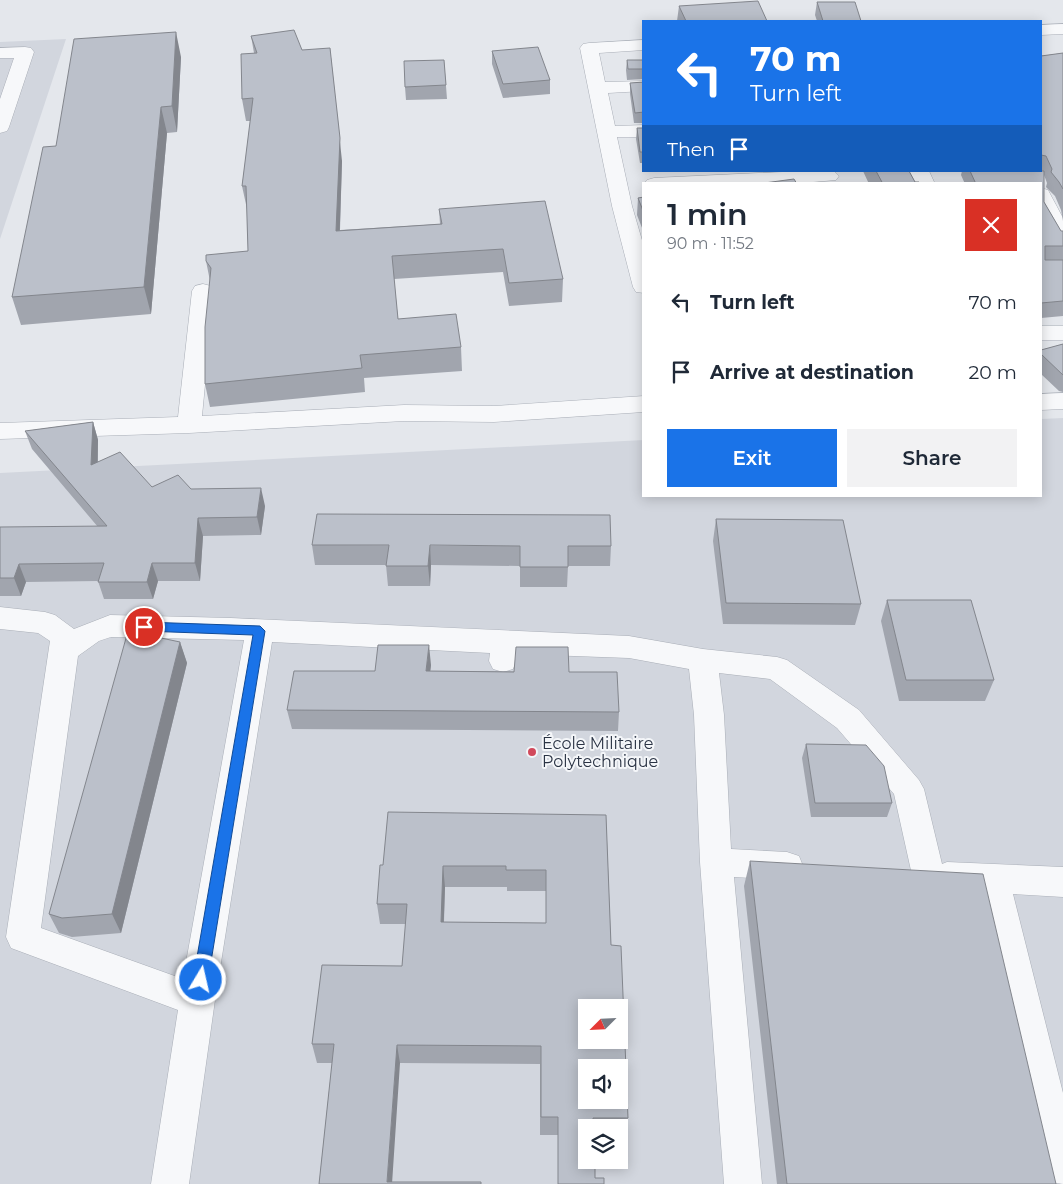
<!DOCTYPE html>
<html lang="en">
<head>
<meta charset="utf-8">
<style>
	:root { --surface:#fff; --page:#f2f2f3; --text:#1f2937; --muted:#747a83; --accent:#1a73e8 }
	body { margin:0; font-family:Montserrat,sans-serif; background:var(--page); color:var(--text); height:100vh; display:flex; flex-direction:column; font-size:19px; white-space:nowrap }
	* { box-sizing:border-box; margin:0 }
	p { font-size:16px; color:var(--muted) }
	.icon { flex:none; width:28px; height:28px; fill:none; stroke:currentColor; stroke-width:2; stroke-linecap:round; stroke-linejoin:round }
	.map { position:relative; flex:1; overflow:hidden }
	.panel { position:absolute; left:642px; top:182px; width:400px; height:315px; display:flex; flex-direction:column; background:var(--surface); border-radius:0px; box-shadow:0 2px 12px #0003 }
	.panel>* { flex:none }
	.top-card { position:absolute; left:642px; top:20px; width:400px; height:152px; border-radius:0px; box-shadow:0 2px 12px #0003; background:#1a73e8; color:#fff; overflow:hidden }
	.needle { width:32px; rotate:246deg }
	.fabs { position:absolute; left:578px; top:999px; display:grid; gap:10px }
	.fabs a { display:grid; place-items:center; width:50px; height:50px; border-radius:0px; background:var(--surface); box-shadow:0 2px 12px #0003; font-size:25px }
	.pin { position:absolute; display:grid; place-items:center; width:42px; height:42px; color:#fff; margin:-21px; border:2px solid #fff; border-radius:50%; box-shadow:0 1px 5px #0007 }
	.me { position:absolute; width:55px; margin:-28px; rotate:9deg; stroke-linejoin:round; filter:drop-shadow(0 0 4px #0008) }
	.turn { display:flex; align-items:center; gap:18px; height:105px; padding:0 25px; font-size:22px }
	.turn .icon { width:65px; height:65px; stroke-width:2.5 }
	.turn b { display:block; font-size:35px; line-height:42px }
	.then { display:flex; align-items:center; height:48px; padding:0 25px; background:#0003; gap:10px; font-size:19px }
	.round { display:grid; place-items:center; flex:none; width:52px; height:52px; border-radius:0px; background:var(--page) }
	.overview { display:flex; align-items:center; justify-content:space-between; height:85px; padding:0 25px }
	h1 { font-size:30px; font-weight:600; line-height:38px }
	.action { display:flex; gap:10px; margin-top:auto; padding:10px 25px }
	.action a { flex:1; height:58px; border-radius:0px; background:var(--accent); color:#fff; font-size:20px; font-weight:600; line-height:58px; text-align:center }
	.action a+a { background:var(--page); color:var(--text) }
	ul { padding:0; list-style:none }
	li { display:flex; align-items:center; gap:15px; height:70px; padding:0 25px }
	li div { flex:1 }
	li b { display:block; font-size:19px }
	li em { font-style:normal }
	.map>svg:first-child { display:block }
</style>
</head>
<body>
<div class="map">
<svg width="1063" height="1184" viewBox="0 0 1063 1184">
	<rect width="100%" height="100%" fill="#e4e7ec"/>
	<!-- built -->
	<path fill="#d2d6de" fill-rule="evenodd" d="M66 39 0 239V42Z
		M1063 418V1184H0V473L644 440V496H1041V419ZM586 1008H619V1040H586ZM586 1068H619V1100H586ZM586 1128H619V1160H586Z"/>
	<g fill="none" stroke-linecap="round" stroke-linejoin="round">
		<defs>
			<path id="minor" d="M1063 24V34L1041 35V25Z
				M644 40V50L599 53 605 82 644 81V91L608 93 615 126 644 125V137H617L632 206 644 247V293L636 292 633 287 612 206 580 48 583 44 589 43Z
				M25 47 31 48 34 52 9 127 7 131 0 133V99L14 58H0V48Z
				M803 171H834L839 176 836 180 790 184H644L647 180 654 178Z
				M909 171H929L935 184H915Z
				M1041 188 1048 190 1063 218V246L1056 244 1041 216Z
				M203 284 211 286 214 291 202 416 404 405 494 406 644 396V412L494 422 404 421 189 433 0 439V423L178 417 192 291 195 286Z
				M1041 326H1063V340H1041Z
				M1063 393V409L1041 410V394Z
				M0 607 45 612 55 615 74 629 110 615 231 618 629 636 703 649 777 657 787 660 859 710 919 780 924 789 942 864 947 862 1063 867V897L1013 894 1063 1093V1184L1050 1182 1044 1169 980 893 947 892 935 887 928 889 916 885 912 875 894 794 837 728 770 679 719 673 724 715 731 849 787 852 799 856 803 866 799 876 787 880 734 877 762 1184H724L700 862 694 715 689 669 629 658 519 654 513 669 503 672 493 669 489 661 490 653 272 642 215 1000 189 1184H151L178 1010 11 948 6 937 50 641 38 633 0 629ZM111 637 244 640 183 979 41 928 78 656 99 641Z"/>
		</defs>
		<!-- minor casing -->
		<use href="#minor" stroke="#a9aeb7" stroke-width="1"/>
		<!-- minor -->
		<use href="#minor" fill="#f7f8fa" fill-rule="evenodd"/>
	</g>
	<!-- wall -->
	<path fill="#a1a5ae" fill-rule="evenodd" d="M817 2 861 21H817L815 15Z
		M679 6 767 21H677Z
		M251 36 342 161 340 230 440 224 439 209 563 279 562 302 509 306 503 272 394 279 398 319 461 347 462 371 364 378 365 392 210 407 205 384 210 281 206 261 248 251 247 209 242 186 251 121H246L242 99 254 53Z
		M492 51 550 80V94L503 98 492 64Z
		M1063 53V221L1061 210 1055 196 1046 187 1047 183 1044 175V202L1061 231H1063V316L1041 318V184H965L961 175 962 171H1042L1041 170V56Z
		M181 57 177 132 167 133 151 314 21 325 12 297 56 146Z
		M444 60 447 99 406 100 405 87Z
		M627 60H644V79L627 80 626 70Z
		M644 82V123H634L630 94V83Z
		M637 128H644V163H640L636 139Z
		M863 171H909L915 182 920 184H869Z
		M644 197V233L637 215 638 198Z
		M1063 344V392L1059 391 1041 374V350Z
		M93 422 98 440V462L152 487 191 489 265 506 261 535 203 536 200 581H158L153 599H104L98 581 26 582 21 596H0V527H98L32 449 25 431Z
		M716 519 861 604 855 625 723 624 713 541Z
		M312 545 611 546 610 566H568L567 587H520V566L431 565 430 586H388L386 565H315Z
		M887 600 994 680 985 701H899L881 621Z
		M180 642 187 663 121 933 72 937 59 933 49 914Z
		M431 665 430 671 569 672 619 712 618 731 292 729 287 710 375 671Z
		M806 744 892 803 887 817H811L802 758Z
		M606 815 611 945 628 1118 625 1135H619V1128H586L595 1178 604 1184H558V1135H540V1064L400 1063 319 1184 332 1063H317L312 1044 402 966 406 924H380L377 904 383 865ZM445 887H507V891H546V923L444 922Z
		M750 861 1056 1184H777L744 886Z"/>
	<!-- shaded-wall -->
	<path fill="#83868d" d="M176 32 181 57 177 132 172 106Z
		M330 48 342 161 339 253 336 231Z
		M161 107 167 133 151 314 144 287Z
		M93 422 98 440 97 483 91 465Z
		M261 488 265 506 261 535 257 517Z
		M198 518 203 536 200 581 195 563Z
		M430 545 431 565 430 586 428 566Z
		M152 563 158 581 153 599 147 582Z
		M19 564 26 582 21 596 14 578Z
		M180 642 187 663 121 933 112 914Z
		M429 645 431 665 428 691 426 671Z
		M443 866 445 887 443 942 441 922Z
		M397 1045 400 1063 392 1184 387 1182Z"/>
	<!-- building -->
	<path fill="#bbc0ca" stroke="#83868d" fill-rule="evenodd" d="M758 1 767 21H686L679 6Z
		M817 2H855L861 21H823Z
		M294 30 302 50 330 48 340 138 336 231 442 224 439 209 545 201 563 279 509 283 503 249 392 256 398 319 456 314 461 347 360 355 362 368 205 384V327L211 268 206 261V255L248 251 246 186H242L253 98 242 99 241 54 257 53 251 36Z
		M176 32 172 106 161 107 144 287 12 297 43 147 56 146 74 39Z
		M538 47 550 80 503 84 492 51Z
		M1063 53V189L1059 182 1051 172 1052 169 1046 156 1041 155V56Z
		M444 60 446 85 405 87 404 61Z
		M627 60H644V69H628Z
		M644 82V112L635 113 630 83Z
		M637 128H644V152H640Z
		M876 171H909L915 182H919L920 184H883Z
		M970 171H1044V202L1061 231H1063V246H1045V260H1063V301L1041 303V184H976Z
		M794 179 797 184H757Z
		M644 197V213L638 198Z
		M1063 344V375L1041 354V350Z
		M93 422 91 465 120 452 152 487 178 475 191 489 261 488 257 517 198 518 195 563H152L147 582H98L104 563 19 564 14 578H0V527L107 526 25 431Z
		M317 514 610 515 611 546H568V567H520V546L430 545 428 566H386L389 545H312Z
		M716 519 843 520 861 604 726 603Z
		M887 600H971L994 680H906Z
		M128 631 180 642 112 914 62 918 49 914Z
		M378 645H429L426 671 514 672 516 647H568L569 672H617L619 712 287 710 294 671H375Z
		M806 744 866 745 884 766 892 803H815Z
		M388 812 606 815 611 945 621 946 628 1118H593L594 1128H586V1160H595V1178H604V1184H558V1117H541V1046L397 1045 387 1182H481V1184H319L334 1044H312L322 965 402 966 407 904H377L380 865H383ZM443 866H506V870H546V923L441 922ZM586 1008H619V1040H586ZM586 1068H619V1100H586Z
		M750 861 983 874 1056 1184H787Z"/>
	<!-- route -->
	<path fill="#1a73e8" stroke="#114b97" d="M144 622 260 626 265 631 208 980 206 985 201 987 196 985 193 980 253 635 144 631 138 627Z"/>
	<!-- markers -->
	<circle fill="#d1495b" stroke="#f4f6f9" stroke-width="2" cx="532" cy="752" r="5"/>
	<g text-anchor="middle" dominant-baseline="central" stroke-width="4" stroke-linejoin="round" paint-order="stroke">
		<!-- poi labels -->
		<g font-size="16" fill="#2b3445" stroke="#f4f6f9" text-anchor="start">
			<text x="542" y="743">École Militaire<tspan x="542" dy="18">Polytechnique</tspan></text>
		</g>
	</g>
</svg>
<div class="fabs">
<a><svg class="needle" viewBox="-14 -14 28 28"><path d="M0-13l5 13h-10z" fill="#e53935"/><path d="M0 13l5-13h-10z" fill="#747a83"/></svg></a>
<a><svg class="icon" aria-label="sound" viewBox="0 0 24 24"><path d="M4 9h4l5-4v14l-5-4H4zM17 9q2 3 0 6"/></svg></a>
<a><svg class="icon" aria-label="layers" viewBox="0 0 24 24"><path d="M12 4l9 5-9 5-9-5zM3 14l9 5 9-5"/></svg></a>
</div>
<div class="pin" style="left:144px;top:627px;background:#d93025"><svg class="icon" aria-label="arrive" viewBox="0 0 24 24"><path d="M6 21V4h12l-3 4 3 4H6"/></svg></div>
<svg class="me" style="left:201px;top:980px" viewBox="-20 -20 40 40"><circle r="17" fill="#1a73e8" stroke="#fff" stroke-width="3"/><path d="M0-11L8 9 0 5-8 9z" fill="#fff"/></svg>
<div class="top-card">
<div class="turn"><svg class="icon" aria-label="left" viewBox="0 0 24 24"><path d="M17 20v-9H6M10 6l-5 5 5 5"/></svg><div><b>70 m</b>Turn left</div></div>
<div class="then">Then<svg class="icon" aria-label="arrive" viewBox="0 0 24 24"><path d="M6 21V4h12l-3 4 3 4H6"/></svg></div>
</div>
<section class="panel">
<div class="overview"><div><h1>1 min</h1><p>90 m · 11:52</p></div><a class="round" style="background:#d93025;color:#fff"><svg class="icon" aria-label="close" viewBox="0 0 24 24"><path d="M6 6l12 12M18 6L6 18"/></svg></a></div>
<ul>
<li><svg class="icon" aria-label="left" viewBox="0 0 24 24"><path d="M17 20v-9H6M10 6l-5 5 5 5"/></svg><div><b>Turn left</b></div><em>70 m</em></li>
<li><svg class="icon" aria-label="arrive" viewBox="0 0 24 24"><path d="M6 21V4h12l-3 4 3 4H6"/></svg><div><b>Arrive at destination</b></div><em>20 m</em></li>
</ul>
<div class="action"><a>Exit</a><a>Share</a></div>
</section>
</div>
</body>
</html>
